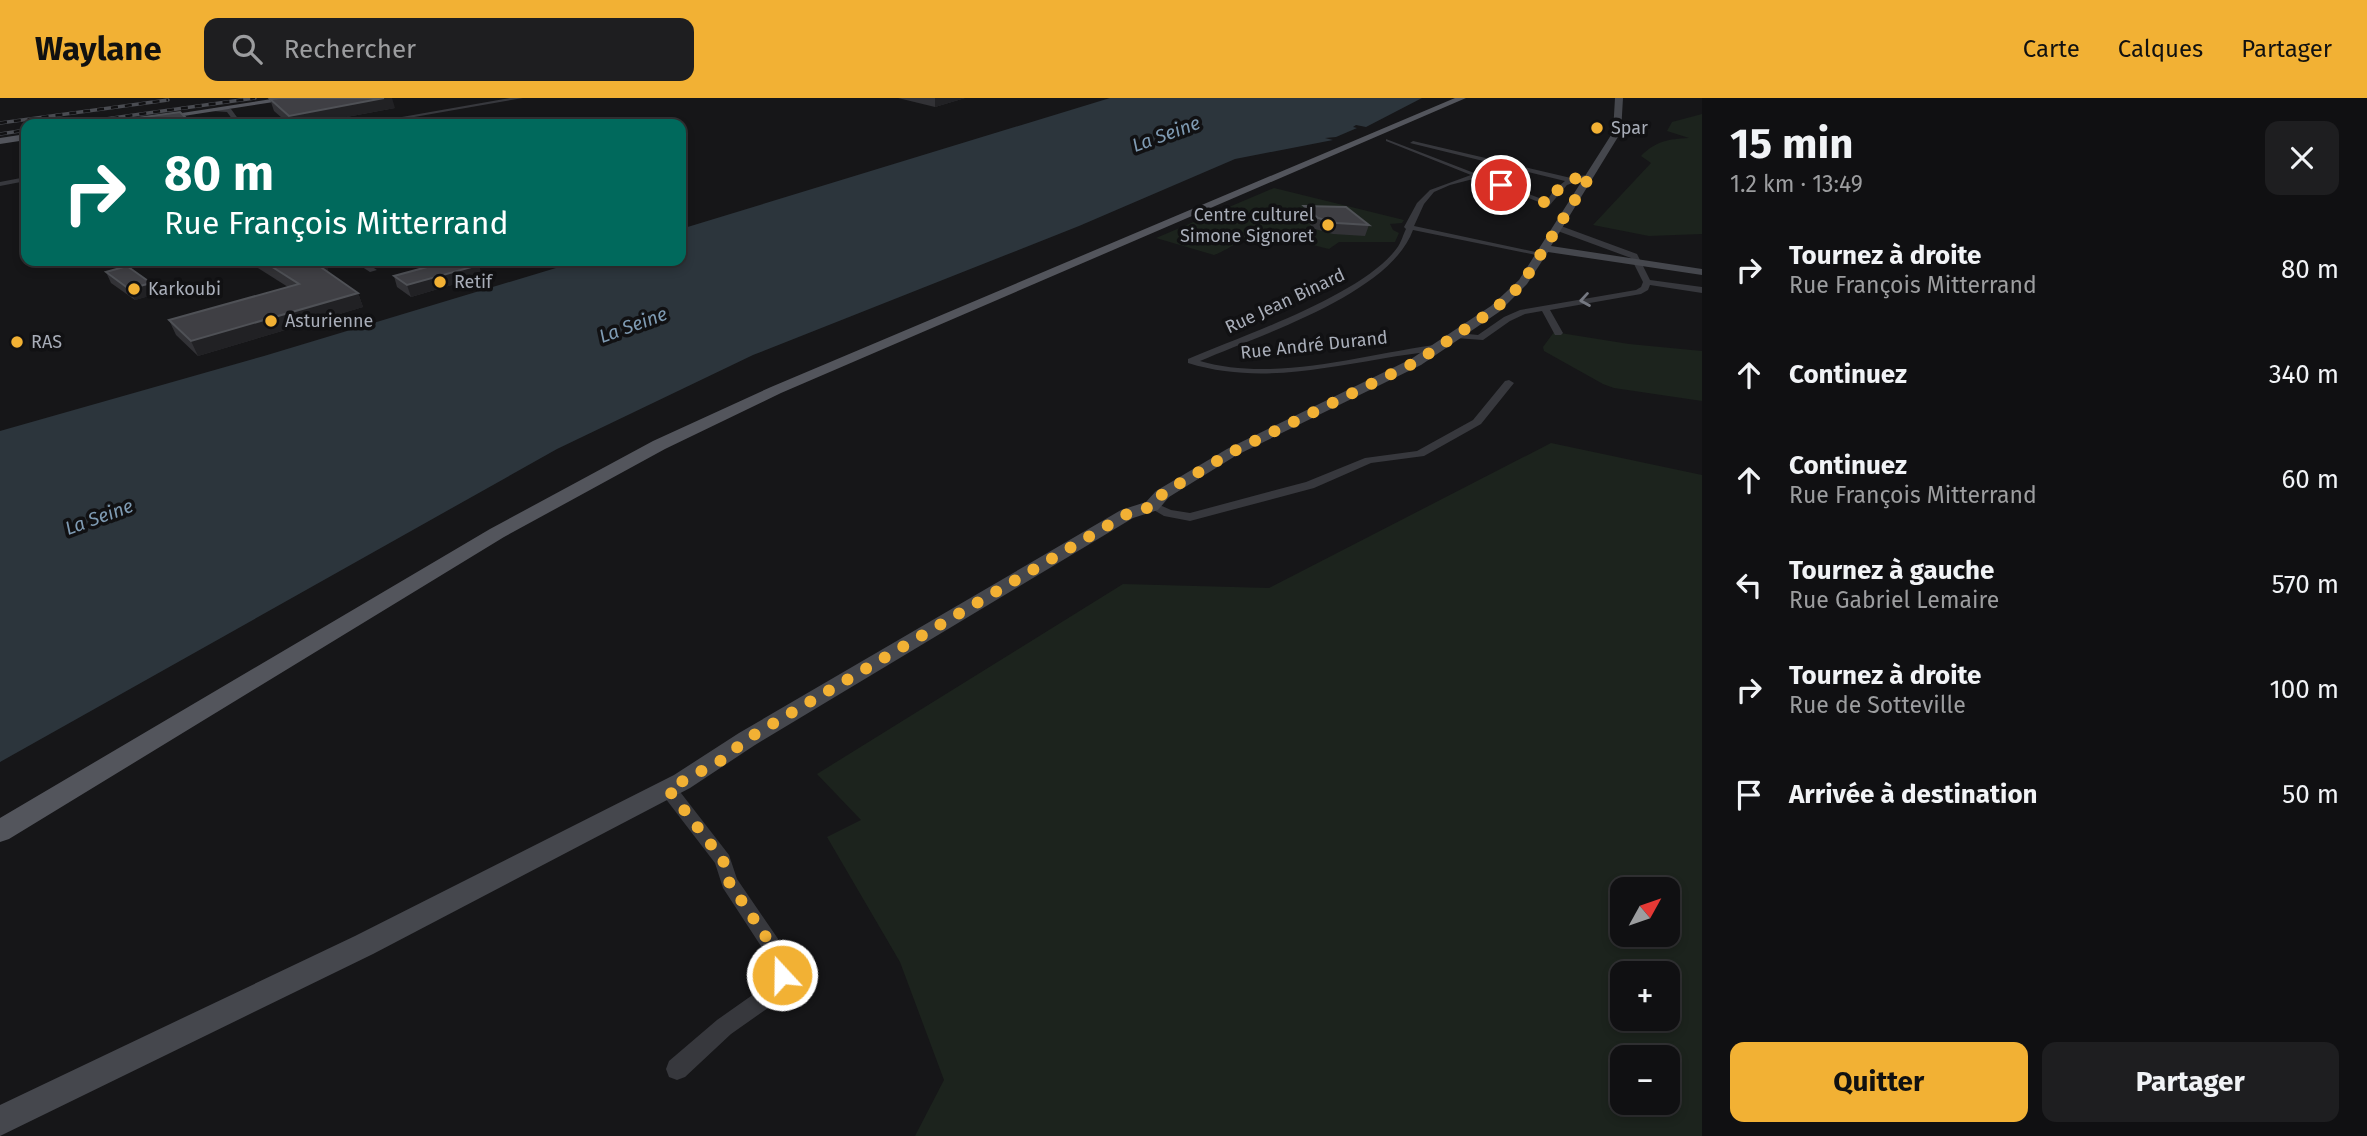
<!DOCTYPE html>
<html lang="fr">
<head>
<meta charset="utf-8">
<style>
	:root { --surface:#101012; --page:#1e1e20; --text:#f1f3f6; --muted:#9c9d9f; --line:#303032; --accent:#f2b134 }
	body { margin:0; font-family:"Fira Sans",sans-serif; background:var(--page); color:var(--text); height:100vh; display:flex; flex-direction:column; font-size:26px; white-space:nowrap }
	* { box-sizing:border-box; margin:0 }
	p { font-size:23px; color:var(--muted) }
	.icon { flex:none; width:38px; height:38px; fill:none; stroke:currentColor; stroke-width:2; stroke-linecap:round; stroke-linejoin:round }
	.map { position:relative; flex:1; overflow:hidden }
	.side { display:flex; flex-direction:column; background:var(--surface); width:665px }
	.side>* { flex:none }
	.hud { position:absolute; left:21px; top:21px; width:665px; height:147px; border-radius:14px; box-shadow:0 4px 10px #0003,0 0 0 2px var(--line); background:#00695c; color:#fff; overflow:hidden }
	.needle { width:46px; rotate:50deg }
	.tools { position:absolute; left:1610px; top:779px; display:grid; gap:14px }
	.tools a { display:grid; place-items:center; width:70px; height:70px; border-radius:14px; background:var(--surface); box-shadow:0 4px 10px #0003,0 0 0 2px var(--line); font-size:35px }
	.pin { position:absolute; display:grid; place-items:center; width:60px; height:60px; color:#fff; margin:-30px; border:4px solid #fff; border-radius:50%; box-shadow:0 2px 7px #0007 }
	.me { position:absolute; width:77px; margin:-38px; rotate:339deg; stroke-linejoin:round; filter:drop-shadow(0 0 5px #0008) }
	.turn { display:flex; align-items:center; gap:24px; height:147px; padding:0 28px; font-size:32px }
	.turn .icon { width:91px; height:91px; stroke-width:2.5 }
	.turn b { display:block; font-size:49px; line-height:60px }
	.round { display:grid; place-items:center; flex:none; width:74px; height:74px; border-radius:14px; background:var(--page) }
	.head { display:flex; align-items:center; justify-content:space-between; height:119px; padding:0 28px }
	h1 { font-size:42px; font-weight:700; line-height:52px }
	.cta { display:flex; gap:14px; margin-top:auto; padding:14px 28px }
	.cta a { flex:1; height:80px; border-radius:14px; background:var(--accent); color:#111; font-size:28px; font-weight:700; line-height:80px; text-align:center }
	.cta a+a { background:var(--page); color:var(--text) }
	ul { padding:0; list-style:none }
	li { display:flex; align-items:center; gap:21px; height:105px; padding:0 28px }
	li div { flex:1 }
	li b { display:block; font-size:26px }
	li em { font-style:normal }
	header { display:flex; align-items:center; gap:42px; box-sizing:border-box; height:98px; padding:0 35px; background:var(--accent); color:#111 }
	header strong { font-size:33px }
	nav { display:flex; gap:38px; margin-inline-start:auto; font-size:24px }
	.search { width:490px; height:63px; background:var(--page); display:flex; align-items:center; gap:18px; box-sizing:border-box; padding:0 24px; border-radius:14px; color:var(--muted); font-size:26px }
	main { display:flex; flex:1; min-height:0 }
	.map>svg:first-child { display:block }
</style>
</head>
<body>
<header>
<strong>Waylane</strong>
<div class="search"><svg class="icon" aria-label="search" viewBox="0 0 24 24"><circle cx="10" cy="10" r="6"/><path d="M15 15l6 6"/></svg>Rechercher</div>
<nav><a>Carte</a><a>Calques</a><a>Partager</a></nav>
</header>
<main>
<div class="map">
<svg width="1702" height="1038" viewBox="0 0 1702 1038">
	<rect width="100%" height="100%" fill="#161618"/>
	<!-- green -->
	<path fill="#1c231d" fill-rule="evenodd" d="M1702 16V136L1649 138 1593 127 1651 65 1641 58C1656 43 1668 41 1689 40L1667 33 1672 24Z
		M1274 90 1404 122 1402 125 1390 126 1393 132 1399 135 1395 144H1339L1329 151C1300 144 1269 134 1240 144 1231 148 1223 154 1214 157L1156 140Z
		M1554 234 1629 246 1702 253V303L1614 290 1603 286 1544 253 1543 249Z
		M1551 345 1702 377V1038H915L944 982 900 864 827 739 861 722 817 676 1123 486 1269 490ZM1622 791H1668V836H1622ZM1668 875V920H1622V875ZM1668 959V1004H1622V959Z"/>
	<!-- water -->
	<path fill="#2c353c" d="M1110 0H1422L1366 29 1356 27 1353 29 1357 30 1336 39 1325 40 1333 42 1235 61 1079 128 753 257 557 351 0 664V333L264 258 579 163H681V131Z"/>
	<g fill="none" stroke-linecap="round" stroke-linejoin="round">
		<!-- street -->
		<path fill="#37383d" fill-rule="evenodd" d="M510 0H523L374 26H362Z
			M214 10 231 11 242 26H236L227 14 212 13Z
			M1386 41 1547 103 1553 93 1565 83 1410 45 1413 43 1571 80 1590 76 1593 78 1567 87 1549 108 1477 80 1450 87 1434 94 1424 106 1414 128 1545 156 1541 158 1413 132C1390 196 1260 237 1200 263 1275 285 1365 256 1441 246L1446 249 1444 251C1423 255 1401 257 1380 261 1314 272 1253 285 1188 265V261C1242 238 1363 197 1397 150 1401 145 1403 137 1406 131L1404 129 1417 105 1430 92 1471 77 1386 43Z
			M26 79V83L0 88V84Z
			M1555 128H1561L1637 156 1650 182 1702 189V195L1650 187 1648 192 1641 196 1550 212 1563 235 1561 237H1555L1542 213 1525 216 1510 223 1483 242 1455 240 1453 238 1458 235 1478 237 1504 219 1520 212 1636 192 1641 189 1643 184 1631 160 1555 132Z
			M353 163H363L377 172 370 174Z
			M1509 282 1514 285 1481 326 1424 358 1371 365 1314 390 1190 423 1164 418 1147 408 1153 404 1171 412 1190 415 1306 384 1365 360 1417 353 1473 322 1505 283Z
			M668 684 674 686 729 757 737 781 787 854 792 877 775 905 731 936 685 979 677 982 669 979 666 971 669 963 717 922 761 891 772 875 770 862 723 790 715 765 662 696 660 691 662 686Z"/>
		<!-- secondary -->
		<path fill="#45474d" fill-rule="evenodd" d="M1615 0H1623L1621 34 1551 148 1702 171V177L1548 154 1527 186 1499 214 1421 267 1237 357 1169 399 1158 412 1133 420 755 647 690 690 373 856 0 1038V1007L355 838 674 677 739 635 1121 412 1146 404 1156 393 1227 351 1411 261 1491 208 1519 182 1613 34Z"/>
		<!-- primary -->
		<path fill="#53555c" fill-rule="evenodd" d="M278 0H300L132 26H111Z
			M1455 0H1466L781 295 665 351 504 439 9 741 0 744V720L490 431 653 343 771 289Z
			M26 36V42L0 46V40Z"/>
		<defs>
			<path id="rail" d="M0 25 168 2
				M70 26 255 0
				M0 36 26 32"/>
		</defs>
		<!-- rail casing -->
		<use href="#rail" stroke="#4a4c52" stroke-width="3.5"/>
		<!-- rail -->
		<use href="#rail" stroke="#111113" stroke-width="2.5" stroke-dasharray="7" stroke-linecap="butt"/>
	</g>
	<!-- wall -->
	<path fill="#323236" d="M898 0H965L935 9Z
		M270 1 395 10 309 26H289L274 13Z
		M1304 108 1369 127 1365 138 1333 136 1315 131 1301 118Z
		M247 163H324L328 172 327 173 358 195 363 209 198 258 176 237 169 222 288 189Z
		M106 174 156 196 135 202 111 185Z
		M394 178H482L411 199 397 189Z"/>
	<!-- shaded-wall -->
	<path fill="#212124" d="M384 0H392L395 10 309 26H292L289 18Z
		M935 0H965L935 9Z
		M118 163H134L120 167Z
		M311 163H324L328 172 316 176Z
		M479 167 482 178 411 199 407 187Z
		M151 185 156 196 135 202 129 191Z
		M358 195 363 209 198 258 191 243Z"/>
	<!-- building -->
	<path fill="#3f3f44" stroke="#4f5156" stroke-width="2" d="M280 0H384L289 18 270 1Z
		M180 14 192 26H134L130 21Z
		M1304 108 1346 109 1369 127 1337 125 1318 120Z
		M263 163H312L358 195 191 243 169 222 299 186Z
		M449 163H472L479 167 407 187 394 178Z
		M127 168 151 185 129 191 106 174Z"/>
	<!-- one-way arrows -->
	<defs><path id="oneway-chevron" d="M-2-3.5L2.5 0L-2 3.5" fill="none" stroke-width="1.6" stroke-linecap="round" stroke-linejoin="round" transform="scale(1.75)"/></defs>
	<use stroke="#757881" href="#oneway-chevron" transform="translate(1585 202) rotate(171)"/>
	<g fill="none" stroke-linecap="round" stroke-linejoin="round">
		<!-- route -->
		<path stroke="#f2b134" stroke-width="12" stroke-dasharray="0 21.6" d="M782 877 780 860 729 784 723 762 668 691 722 662 747 641 1127 416 1153 408 1160 403 1162 396 1232 354 1416 264 1495 211 1522 186 1590 78C1570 79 1557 88 1549 106L1501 87"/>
	</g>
	<!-- markers -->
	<g fill="#f2b134" stroke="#111113" stroke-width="2.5">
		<circle cx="1597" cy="30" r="7"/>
		<circle cx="1328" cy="127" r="7"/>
		<circle cx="440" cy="184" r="7"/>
		<circle cx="134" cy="191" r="7"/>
		<circle cx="271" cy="223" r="7"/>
		<circle cx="17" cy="244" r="7"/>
	</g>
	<g text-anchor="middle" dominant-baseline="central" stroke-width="7" stroke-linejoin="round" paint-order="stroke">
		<!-- far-poi labels -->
		<g font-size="18" fill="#a8adb8" stroke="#111113" text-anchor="start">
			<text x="1611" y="30">Spar</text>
			<text x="1314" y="117" text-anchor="end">Centre culturel<tspan x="1314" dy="21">Simone Signoret</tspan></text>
			<text x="454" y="184">Retif</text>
			<text x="148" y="191">Karkoubi</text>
			<text x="285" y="223">Asturienne</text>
			<text x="31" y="244">RAS</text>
		</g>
		<!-- far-street labels -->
		<g font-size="18" fill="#a8adb8" stroke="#111113">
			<text transform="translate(1285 203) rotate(-25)">Rue Jean Binard</text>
			<text transform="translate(1314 247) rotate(-6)">Rue André Durand</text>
		</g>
		<!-- far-water labels -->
		<g font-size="19" font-style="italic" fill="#7f9bb3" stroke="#111113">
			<text transform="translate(1166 36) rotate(-20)">La Seine</text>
			<text transform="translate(633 227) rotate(-20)">La Seine</text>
			<text transform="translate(99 419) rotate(-20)">La Seine</text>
		</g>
	</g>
</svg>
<div class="tools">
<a><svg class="needle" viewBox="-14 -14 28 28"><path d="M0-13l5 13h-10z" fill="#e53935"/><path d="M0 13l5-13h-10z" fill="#9c9d9f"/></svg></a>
<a>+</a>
<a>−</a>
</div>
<div class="pin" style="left:1501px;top:87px;background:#d93025"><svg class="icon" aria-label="arrive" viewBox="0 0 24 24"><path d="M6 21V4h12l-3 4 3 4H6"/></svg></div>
<svg class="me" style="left:782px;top:877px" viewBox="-20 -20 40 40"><circle r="17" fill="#f2b134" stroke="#fff" stroke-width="3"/><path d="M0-11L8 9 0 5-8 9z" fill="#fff"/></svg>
<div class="hud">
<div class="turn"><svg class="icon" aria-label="right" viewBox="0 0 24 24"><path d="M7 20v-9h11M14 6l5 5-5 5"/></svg><div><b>80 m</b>Rue François Mitterrand</div></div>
</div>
</div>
<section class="side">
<div class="head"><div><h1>15 min</h1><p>1.2 km · 13:49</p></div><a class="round"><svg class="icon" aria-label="close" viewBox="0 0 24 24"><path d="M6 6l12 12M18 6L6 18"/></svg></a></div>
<ul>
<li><svg class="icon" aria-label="right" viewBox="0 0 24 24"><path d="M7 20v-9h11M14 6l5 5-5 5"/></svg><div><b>Tournez à droite</b><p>Rue François Mitterrand</p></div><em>80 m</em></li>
<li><svg class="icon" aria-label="ahead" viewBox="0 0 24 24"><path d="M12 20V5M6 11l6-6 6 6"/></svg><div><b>Continuez</b></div><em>340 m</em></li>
<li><svg class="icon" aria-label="ahead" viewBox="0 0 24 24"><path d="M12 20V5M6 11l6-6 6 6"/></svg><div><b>Continuez</b><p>Rue François Mitterrand</p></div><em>60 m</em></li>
<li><svg class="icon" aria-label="left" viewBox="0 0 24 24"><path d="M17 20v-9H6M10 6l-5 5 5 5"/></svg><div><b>Tournez à gauche</b><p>Rue Gabriel Lemaire</p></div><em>570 m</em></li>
<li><svg class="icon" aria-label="right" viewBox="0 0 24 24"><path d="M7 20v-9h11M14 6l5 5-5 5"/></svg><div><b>Tournez à droite</b><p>Rue de Sotteville</p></div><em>100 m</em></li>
<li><svg class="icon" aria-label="arrive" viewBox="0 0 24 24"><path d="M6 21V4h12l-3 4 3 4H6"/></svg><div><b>Arrivée à destination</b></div><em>50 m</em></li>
</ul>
<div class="cta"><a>Quitter</a><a>Partager</a></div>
</section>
</main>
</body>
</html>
